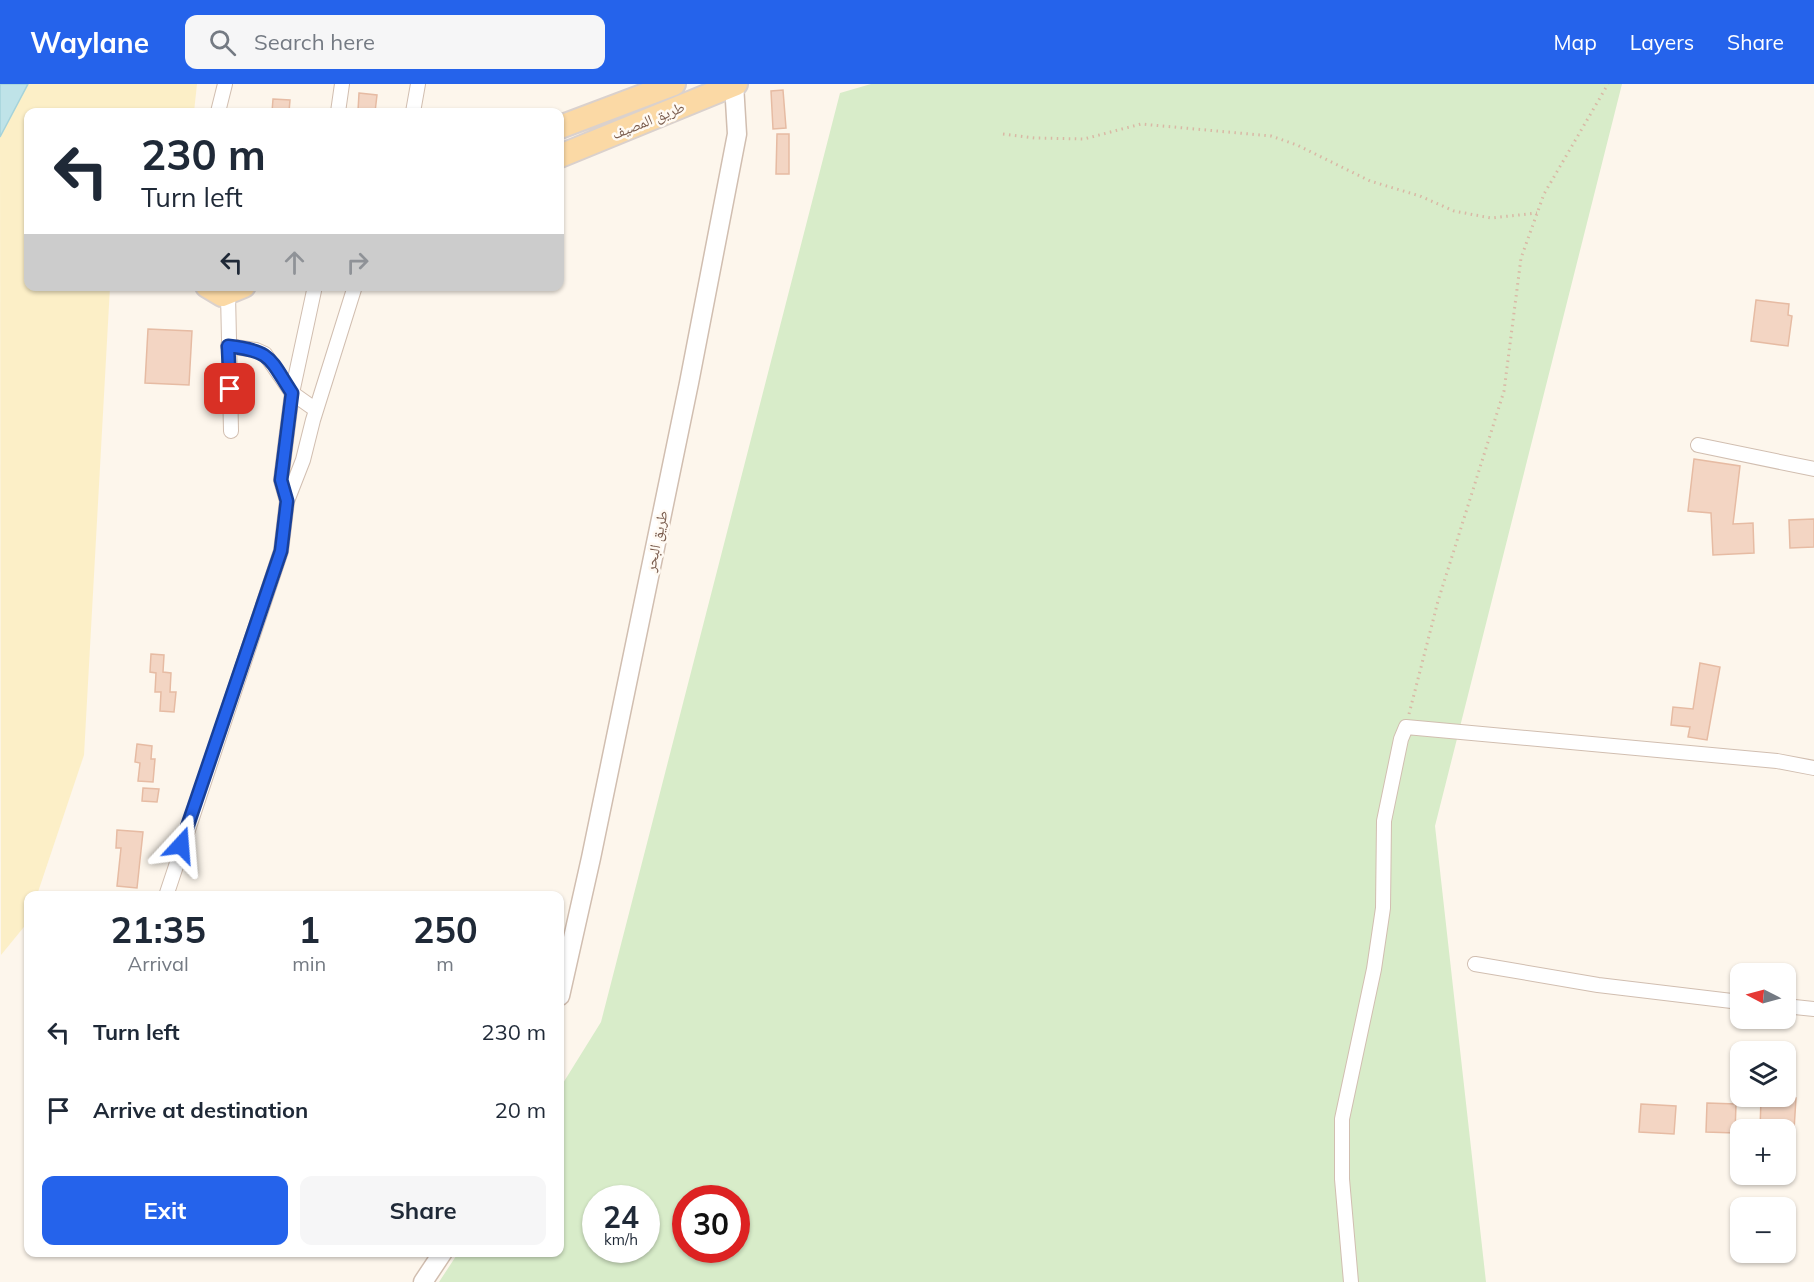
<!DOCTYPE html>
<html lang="en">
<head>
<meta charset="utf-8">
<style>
	:root { --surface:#fff; --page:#f6f6f7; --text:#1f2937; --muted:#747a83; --accent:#2563eb }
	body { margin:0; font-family:Mulish,"Noto Naskh Arabic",sans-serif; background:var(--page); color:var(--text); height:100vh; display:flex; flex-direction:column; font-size:22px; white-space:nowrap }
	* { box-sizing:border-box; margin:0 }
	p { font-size:20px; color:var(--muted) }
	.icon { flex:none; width:33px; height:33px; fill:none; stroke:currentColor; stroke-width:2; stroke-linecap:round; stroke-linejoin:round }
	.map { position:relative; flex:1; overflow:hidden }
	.side { position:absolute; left:24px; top:807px; width:540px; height:366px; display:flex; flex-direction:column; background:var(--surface); border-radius:12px; box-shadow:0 2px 4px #0004 }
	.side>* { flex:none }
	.hud { position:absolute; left:24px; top:24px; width:540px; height:183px; border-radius:12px; box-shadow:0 2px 4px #0004; background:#fff; color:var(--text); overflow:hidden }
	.needle { width:39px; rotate:276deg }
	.fabs { position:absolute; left:1730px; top:879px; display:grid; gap:12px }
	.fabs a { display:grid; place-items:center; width:66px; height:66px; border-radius:12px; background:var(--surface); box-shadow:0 2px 4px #0004; font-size:30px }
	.speed { position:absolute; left:582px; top:1101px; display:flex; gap:12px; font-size:30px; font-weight:700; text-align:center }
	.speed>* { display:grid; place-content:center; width:78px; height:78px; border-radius:50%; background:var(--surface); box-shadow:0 2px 4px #0004; line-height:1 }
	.speed small { font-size:15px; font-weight:400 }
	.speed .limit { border:9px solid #d22; background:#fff; color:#111 }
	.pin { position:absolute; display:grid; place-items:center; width:51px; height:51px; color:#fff; margin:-26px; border-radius:12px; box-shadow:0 3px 9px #0006 }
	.me { position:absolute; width:66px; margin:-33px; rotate:19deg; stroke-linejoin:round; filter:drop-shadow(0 0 4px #0008) }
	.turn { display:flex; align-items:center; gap:21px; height:126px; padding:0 18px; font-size:27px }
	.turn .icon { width:78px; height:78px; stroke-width:2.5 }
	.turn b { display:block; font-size:42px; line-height:51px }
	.lanes { display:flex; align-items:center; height:57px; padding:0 18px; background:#0003; justify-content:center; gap:30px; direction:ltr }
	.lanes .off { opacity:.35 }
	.eta { display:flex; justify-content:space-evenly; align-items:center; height:102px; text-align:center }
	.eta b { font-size:36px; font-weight:700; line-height:42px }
	.primary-button { display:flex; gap:12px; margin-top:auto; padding:12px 18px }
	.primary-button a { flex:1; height:69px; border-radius:12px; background:var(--accent); color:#fff; font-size:24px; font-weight:700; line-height:69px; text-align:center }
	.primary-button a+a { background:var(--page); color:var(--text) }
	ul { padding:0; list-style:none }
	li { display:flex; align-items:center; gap:18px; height:78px; padding:0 18px }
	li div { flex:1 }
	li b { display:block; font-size:22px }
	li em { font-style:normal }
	header { display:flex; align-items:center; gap:36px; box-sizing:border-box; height:84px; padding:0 30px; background:var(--accent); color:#fff }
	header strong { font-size:28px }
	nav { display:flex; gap:33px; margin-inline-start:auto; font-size:21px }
	.search { width:420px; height:54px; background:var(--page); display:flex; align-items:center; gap:15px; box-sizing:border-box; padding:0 21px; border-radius:12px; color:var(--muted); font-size:22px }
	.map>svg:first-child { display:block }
</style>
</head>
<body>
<header>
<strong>Waylane</strong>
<div class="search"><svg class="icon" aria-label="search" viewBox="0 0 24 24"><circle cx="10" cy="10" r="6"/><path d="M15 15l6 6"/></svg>Search here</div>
<nav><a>Map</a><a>Layers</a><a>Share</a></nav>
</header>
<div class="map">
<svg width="1814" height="1198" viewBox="0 0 1814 1198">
	<rect width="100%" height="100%" fill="#fdf6ec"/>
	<!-- green -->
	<path fill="#d8ecc9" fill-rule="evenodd" d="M871 0H1622L1435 742 1486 1198H439L458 1169 560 1168V1004L601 938 840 9ZM596 1114H646V1166H596ZM686 1114H736V1166H686Z"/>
	<!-- sand -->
	<path fill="#fcefc7" d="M28 0H197L194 28H28V202L110 203 84 671 37 811 28 812V838L1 871 0 53Z"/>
	<!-- water -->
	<path fill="#bfe3e8" stroke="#a5d3da" stroke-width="1.5" d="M0 0H28L0 53Z"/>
	<!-- building -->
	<path fill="#f3d5c3" stroke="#e6bba3" stroke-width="1.5" d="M783 6 786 44 773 45 771 7Z
		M359 9 377 11 375 28 358 27Z
		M273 15 290 16 289 28H272Z
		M777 50H789V90H776Z
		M1756 216 1789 220 1788 231 1792 232 1788 262 1751 257Z
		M148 245 192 247 189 301 145 299Z
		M1694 375 1740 382 1733 440 1753 439 1754 469 1713 471 1711 429 1688 427Z
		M1814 435V463L1790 464 1789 436Z
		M151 570 164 571 163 588 171 589 170 608H176L174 628 160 627 161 608H155L156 589 150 588Z
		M1700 579 1720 583 1707 656 1688 653 1690 643 1671 641 1673 623 1693 625Z
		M137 660 152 662 151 675H155L153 698 138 697 140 679 135 678Z
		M143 704 159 705 157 718 142 717Z
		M117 746 143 748 137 804 117 802 121 764H116Z
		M1772 1013 1796 1014 1794 1046H1760L1761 1015Z
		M1707 1019 1736 1020 1735 1049 1706 1048Z
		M1641 1020 1676 1022 1674 1050 1639 1048Z"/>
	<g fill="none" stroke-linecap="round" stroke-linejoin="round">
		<defs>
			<path id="minor" d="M218 28 225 0
				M338 28 342 0
				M413 28 418 0
				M228 210 231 347
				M228 262 256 266 265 270 292 309 316 326
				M1698 361 1814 385
				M287 417 281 396 292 309 315 202
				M166 812 281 467 287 417 303 376 313 336 355 202
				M1475 880 1598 901 1740 918
				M1785 922 1814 925
				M1351 1198 1342 1095V1035L1374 885 1383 824 1384 737 1401 655 1406 643 1777 677 1814 684"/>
			<path id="tertiary" d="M560 912 591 774 689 299 737 50 734 0
				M423 1198 443 1168"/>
			<path id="primary" d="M560 43 674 0
				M560 72 736 0
				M207 202 222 211 244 202"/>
		</defs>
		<!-- minor casing -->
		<use href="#minor" stroke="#d1beb0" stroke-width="16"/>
		<!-- tertiary casing -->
		<use href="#tertiary" stroke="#d1beb0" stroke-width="21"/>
		<!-- primary casing -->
		<use href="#primary" stroke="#dad1cd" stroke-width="26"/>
		<!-- path -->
		<path stroke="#d9b8a5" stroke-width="3" stroke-dasharray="1.5 4.5" stroke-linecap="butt" d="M1003 50 1035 54 1084 55 1141 40 1271 52 1297 61 1370 97 1420 112 1454 127 1491 134 1537 129
			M1409 630 1438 517 1504 307 1521 174 1544 110 1608 0"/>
		<!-- minor -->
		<use href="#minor" stroke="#fff" stroke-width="14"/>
		<!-- tertiary -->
		<use href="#tertiary" stroke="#fff" stroke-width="18"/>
		<!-- primary -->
		<use href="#primary" stroke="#fbd9a5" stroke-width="22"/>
	</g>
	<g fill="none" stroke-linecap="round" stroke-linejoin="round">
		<defs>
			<path id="route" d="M181 761 281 467 287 417 281 396 292 309C269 274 272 267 228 262L230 305"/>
		</defs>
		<!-- route casing -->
		<use href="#route" stroke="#184099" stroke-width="15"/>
		<!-- route -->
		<use href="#route" stroke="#2563eb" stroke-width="10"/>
	</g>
	<g text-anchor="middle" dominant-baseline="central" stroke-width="5" stroke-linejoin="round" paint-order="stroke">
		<!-- street labels -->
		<g font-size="15" fill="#7a5c4d" stroke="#fffaf3">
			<text transform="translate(648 36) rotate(-22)">طريق المصيف</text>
			<text transform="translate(656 457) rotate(-78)">طريق البحر</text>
		</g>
	</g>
</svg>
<div class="fabs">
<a><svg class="needle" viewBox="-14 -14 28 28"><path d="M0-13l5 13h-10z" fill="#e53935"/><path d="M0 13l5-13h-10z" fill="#747a83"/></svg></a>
<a><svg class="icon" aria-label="layers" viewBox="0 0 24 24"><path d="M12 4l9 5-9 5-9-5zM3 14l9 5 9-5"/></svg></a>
<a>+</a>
<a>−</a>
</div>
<div class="speed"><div>24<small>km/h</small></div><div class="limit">30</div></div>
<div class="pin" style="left:230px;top:305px;background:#d93025"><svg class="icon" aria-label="arrive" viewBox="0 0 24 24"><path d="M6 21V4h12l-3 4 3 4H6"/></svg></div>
<svg class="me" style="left:181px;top:761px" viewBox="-20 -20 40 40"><path d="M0-17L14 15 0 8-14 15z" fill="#2563eb" stroke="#fff" stroke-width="4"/></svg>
<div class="hud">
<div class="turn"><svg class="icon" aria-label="left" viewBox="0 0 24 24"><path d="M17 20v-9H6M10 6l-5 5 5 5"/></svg><div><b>230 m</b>Turn left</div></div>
<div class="lanes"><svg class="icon" aria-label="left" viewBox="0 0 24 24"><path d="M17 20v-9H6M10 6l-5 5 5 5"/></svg><svg class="icon off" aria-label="ahead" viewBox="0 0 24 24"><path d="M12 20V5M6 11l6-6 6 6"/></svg><svg class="icon off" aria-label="right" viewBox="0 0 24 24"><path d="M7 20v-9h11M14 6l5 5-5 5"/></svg></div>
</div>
<section class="side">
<div class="eta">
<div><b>21:35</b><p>Arrival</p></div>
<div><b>1</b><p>min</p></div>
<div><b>250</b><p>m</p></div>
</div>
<ul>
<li><svg class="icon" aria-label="left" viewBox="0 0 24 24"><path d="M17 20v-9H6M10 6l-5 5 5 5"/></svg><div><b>Turn left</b></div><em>230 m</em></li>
<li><svg class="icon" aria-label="arrive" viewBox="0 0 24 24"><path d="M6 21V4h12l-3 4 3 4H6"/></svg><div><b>Arrive at destination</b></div><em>20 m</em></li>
</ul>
<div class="primary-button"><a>Exit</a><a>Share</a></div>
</section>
</div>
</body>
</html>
